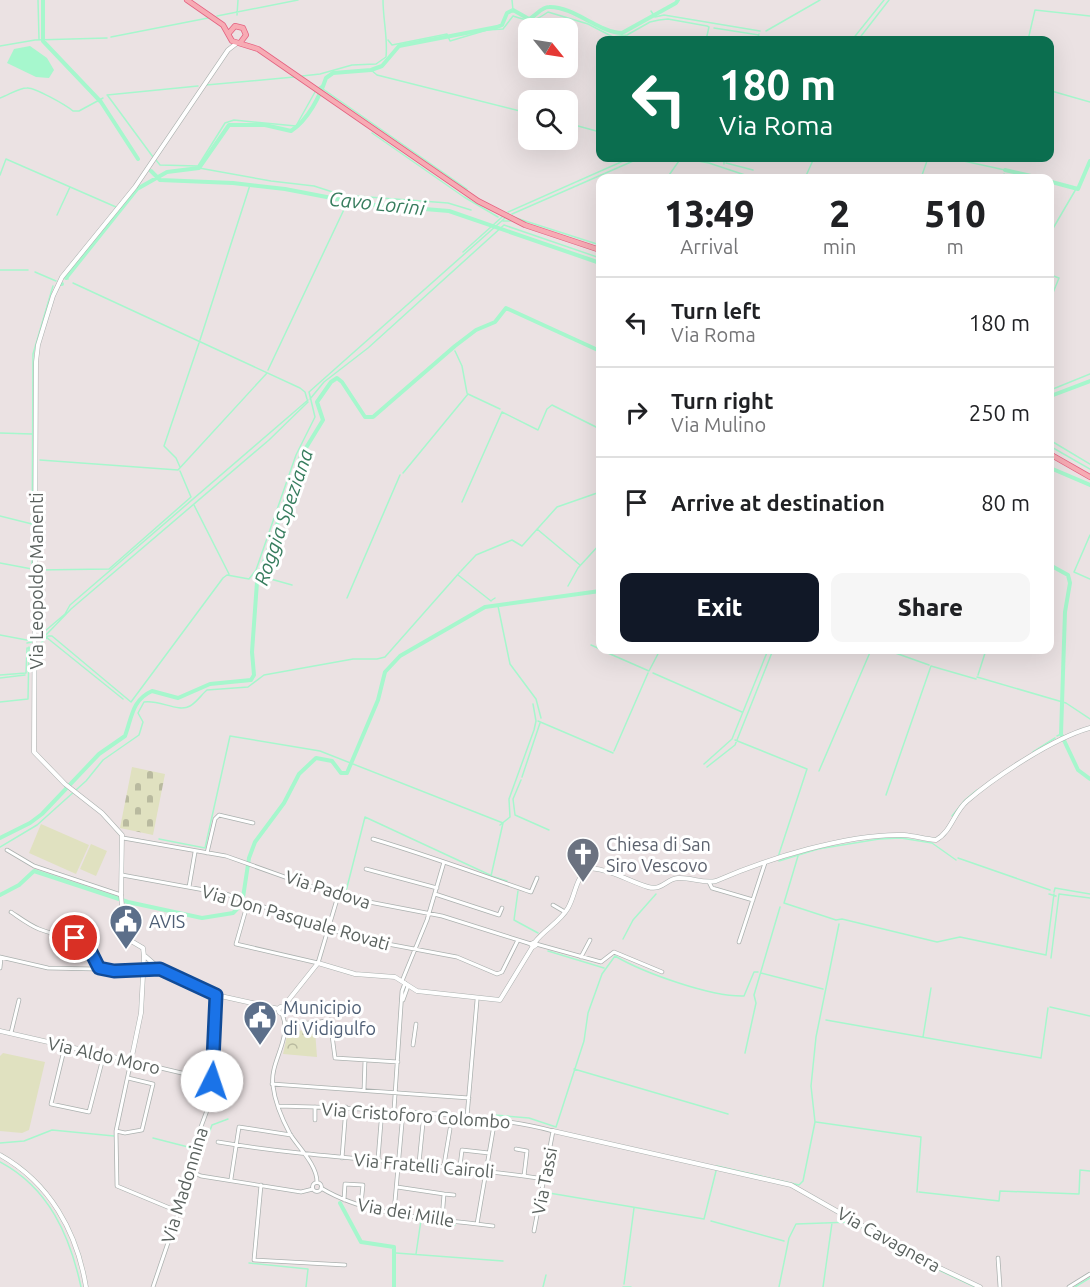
<!DOCTYPE html>
<html lang="en">
<head>
<meta charset="utf-8">
<style>
	:root { --surface:#fff; --page:#f6f6f6; --text:#202124; --muted:#757577; --line:#e0e0e0; --accent:#111827 }
	body { margin:0; font-family:Ubuntu,sans-serif; background:var(--page); color:var(--text); height:100vh; display:flex; flex-direction:column; font-size:22px; white-space:nowrap }
	* { box-sizing:border-box; margin:0 }
	p { font-size:20px; color:var(--muted) }
	.icon { flex:none; width:33px; height:33px; fill:none; stroke:currentColor; stroke-width:2; stroke-linecap:round; stroke-linejoin:round }
	.map { position:relative; flex:1; overflow:hidden }
	.sheet { position:absolute; left:596px; top:174px; width:458px; height:480px; display:flex; flex-direction:column; background:var(--surface); border-radius:12px; box-shadow:0 6px 24px #0002 }
	.sheet>* { flex:none }
	.hud { position:absolute; left:596px; top:36px; width:458px; height:126px; border-radius:12px; box-shadow:0 6px 24px #0002; background:#0b6e4f; color:#fff; overflow:hidden }
	.needle { width:39px; rotate:120deg }
	.fabs { position:absolute; left:518px; top:18px; display:grid; gap:12px }
	.fabs a { display:grid; place-items:center; width:60px; height:60px; border-radius:12px; background:var(--surface); box-shadow:0 6px 24px #0002; font-size:30px }
	.pin { position:absolute; display:grid; place-items:center; width:51px; height:51px; color:#fff; margin:-26px; border:3px solid #fff; border-radius:50%; box-shadow:0 2px 6px #0007 }
	.me { position:absolute; width:66px; margin:-33px; rotate:4deg; stroke-linejoin:round; filter:drop-shadow(0 0 4px #0008) }
	.turn { display:flex; align-items:center; gap:21px; height:126px; padding:0 24px; font-size:27px }
	.turn .icon { width:78px; height:78px; stroke-width:2.5 }
	.turn b { display:block; font-size:42px; line-height:51px }
	.eta { display:flex; justify-content:space-evenly; align-items:center; height:102px; text-align:center }
	.eta b { font-size:36px; font-weight:800; line-height:42px }
	.primary-button { display:flex; gap:12px; margin-top:auto; padding:12px 24px }
	.primary-button a { flex:1; height:69px; border-radius:12px; background:var(--accent); color:#fff; font-size:24px; font-weight:800; line-height:69px; text-align:center }
	.primary-button a+a { background:var(--page); color:var(--text) }
	ul { padding:0; list-style:none }
	li { display:flex; align-items:center; gap:18px; height:90px; padding:0 24px; border-top:2px solid var(--line) }
	li div { flex:1 }
	li b { display:block; font-size:22px }
	li em { font-style:normal }
	.map>svg:first-child { display:block }
</style>
</head>
<body>
<div class="map">
<svg width="1090" height="1287" viewBox="0 0 1090 1287">
	<defs>
		<pattern id="cemetery-stones" width="16" height="16" patternUnits="userSpaceOnUse" patternTransform="scale(1.5)"><rect width="16" height="16" fill="#e0e1c0"/><path d="M2 7V4a2 2 0 0 1 4 0v3zM10 15v-3a2 2 0 0 1 4 0v3z" fill="#b9ba9f"/></pattern>
		<pattern id="park-crowns" width="20" height="18" patternUnits="userSpaceOnUse" patternTransform="scale(1.5)"><rect width="20" height="18" fill="#e0e1c0"/><path d="M2 6a3 3 0 1 1 6 0M12 15a3 3 0 1 1 6 0" fill="none" stroke="#b9ba9f"/></pattern>
	</defs>
	<rect width="100%" height="100%" fill="#ebe2e3"/>
	<!-- cemetery -->
	<path fill="url(#cemetery-stones)" d="M132 767 165 774 153 835 120 828Z"/>
	<!-- park -->
	<path fill="url(#park-crowns)" d="M315 1030 317 1057 283 1054 288 1031Z"/>
	<!-- pitch -->
	<path fill="#e0e1c0" d="M41 824 89 845 76 874 29 853Z
		M91 844 107 851 96 876 80 869Z
		M3 1053 45 1062 29 1130 22 1133 0 1131V1056Z"/>
	<!-- water -->
	<path fill="#a6f7cd" d="M30 46 47 58 54 70 49 78 36 77 7 63 14 49Z"/>
	<g fill="none" stroke-linecap="round" stroke-linejoin="round">
		<!-- stream -->
		<path stroke="#a6f7cd" stroke-width="1.5" d="M38 0 39 39
			M512 0 513 10
			M651 11 655 17 664 15 760 31
			M237 15 238 0
			M217 16 298 0
			M714 28 759 35
			M766 31 820 0
			M111 37 208 18
			M388 40 392 45 447 34 450 41 487 30 503 29 513 16C530 22 534 22 548 12L588 24 613 37 627 35 650 22 659 20 668 19 707 26 709 27 706 40
			M757 40 759 34
			M852 40 884 0
			M858 40 889 0
			M858 40H872
			M1028 40 1035 10 1090 16
			M0 46 35 40 107 38
			M371 70 377 75 528 113
			M302 76 320 74 352 65 376 64 386 57C388 38 383 20 383 0
			M206 85 294 77
			M318 88 324 84
			M323 89 467 189
			M1048 90 1090 102
			M107 95 198 86
			M108 96 153 157
			M0 98C9 95 18 88 27 88 34 87 66 105 73 111H79L103 98
			M567 123 600 132
			M372 133 464 197 498 217
			M705 158 721 161
			M720 158 724 160V164
			M950 158 1005 170
			M156 160 160 165 198 166 225 123 234 120 296 126 315 92
			M726 163 753 170
			M199 168 271 181 314 186 342 195 448 203 471 210
			M0 175 6 159 116 207
			M751 176 758 178
			M667 178 681 158 709 163 748 176
			M805 178 814 158
			M921 178 928 158
			M1002 178 1004 174
			M508 212 630 158
			M512 214 640 158
			M57 215 70 187
			M516 218 600 245
			M503 221H511
			M1048 237 1076 189
			M463 252 502 217
			M0 270H28
			M35 272 56 281
			M1048 274 1059 278 1048 305
			M67 278 68 279
			M73 283 300 388 305 392 307 399
			M200 340 250 185
			M455 351 462 366 467 393
			M268 370 348 201
			M1048 391 1090 374
			M310 399 324 382 368 348 504 225 600 258
			M0 433 32 434
			M1048 439 1090 464
			M1048 445 1090 469
			M40 460 178 470 267 373
			M180 467 176 458 164 446 199 343
			M403 473 468 394 500 409
			M462 502 502 412 538 430 547 409 552 405 600 429
			M194 505 229 574
			M0 516 32 524
			M537 529 580 565
			M1090 535 1074 572 1090 579
			M0 563 32 569
			M32 564 33 354 53 286
			M37 570 109 569 191 497 180 471
			M461 571 476 555 512 540 522 546 557 507 600 492
			M458 575 491 601
			M260 576 292 585
			M568 586 578 568 600 544
			M347 598 400 475
			M492 600 495 598
			M498 606 510 664 536 699 541 718
			M0 635 32 641
			M45 636 71 609 269 440 308 402
			M38 637 65 614 70 605 308 400
			M46 637 123 699
			M27 643 32 642
			M591 645 600 649
			M38 646 48 636H52L131 702 223 578 227 575 249 579 256 570 296 455 315 417 309 392 505 218
			M601 650 649 671 660 650
			M887 650 929 665
			M653 673 742 712
			M0 675 26 673 27 648H33
			M978 675 986 650
			M977 677 1066 703 1090 719
			M0 678 25 675
			M0 702 28 699 29 647
			M538 721 613 753
			M1057 736 1061 734
			M735 740 807 769 778 857
			M614 751 648 673
			M1033 752 1055 738
			M704 764 732 739 768 650
			M707 767 735 745 773 650
			M819 771 871 650
			M522 777 540 723
			M521 780 513 799 515 815 549 830
			M886 795 931 666 976 679
			M952 816 965 800 977 790
			M500 825 510 817 509 799 534 730 536 721 533 704
			M159 839 205 848 230 736 320 751 503 823 491 876 507 881
			M0 847 37 825 86 781 103 760 139 735 143 722 138 713 144 702C159 699 178 713 190 706 196 703 202 694 207 690L248 687 264 675 353 659H377L385 657 460 572
			M798 856 784 903 836 920 842 919 937 942 960 937 1046 955 1054 894
			M958 858 1050 890
			M779 861 818 849 879 839 901 838 932 843 956 860
			M518 891 514 920 538 933
			M1054 892 1055 888 1090 894
			M1049 894 1056 896
			M345 895 365 817 490 875
			M623 939 633 920 656 894
			M548 951 604 968
			M1051 958 1059 894 1090 898
			M761 973 823 989
			M1050 1007 1090 1016
			M826 1020 1041 1058 1048 1008
			M923 1037 931 988
			M745 1053 756 1003 754 995 780 907
			M574 1069 728 1114
			M494 1115 529 1118 556 1127 584 1041 588 1013 602 974 615 956C644 973 711 997 744 996L754 972H758
			M816 1122 921 1137 917 1192
			M153 1138 192 1148
			M0 1143 24 1141 52 1130 114 1136
			M198 1148 207 1139 212 1125 228 1119
			M0 1162C49 1188 70 1236 81 1287
			M717 1166 799 1185 803 1181 815 1122 811 1086 816 1037 839 924
			M543 1192 704 1219 716 1171
			M919 1192 999 1201 1000 1191 1079 1194 1080 1170 1090 1171
			M711 1221 784 1241
			M396 1253 503 1261
			M416 1254 421 1220 455 1225
			M249 1263 308 1269 306 1287
			M624 1284 634 1208
			M543 1287 546 1275
			M623 1287H631
			M779 1287 789 1238 796 1224 852 1222 913 1258 975 1287
			M823 1287 832 1223
			M1075 1287 1090 1278"/>
		<!-- canal -->
		<path stroke="#a6f7cd" stroke-width="4" d="M43 0V41L101 102 138 159
			M1005 170 1040 178
			M151 171 160 180 233 183 285 189 363 204 449 211 600 263
			M1048 181 1078 189 1090 161
			M66 278 137 189 167 172 199 168 229 125H265L291 131C308 120 320 96 326 78L333 73 371 70 382 66 399 46 497 27 502 25 507 13 513 10 529 19C536 16 541 7 549 7 573 6 600 33 622 33L676 3 678 0
			M61 284H62
			M1048 397 1090 381
			M1048 467 1090 485
			M1048 564 1068 575 1070 583 1065 612 1061 734 1078 770 1090 779
			M0 838 30 823 42 814 99 754 125 736C132 717 132 700 152 691L178 698 210 684 251 680 254 675 252 652 257 582 301 456 323 420 317 402 331 382 337 378 342 382 365 417H373L455 346 476 330 495 322 506 308 600 351
			M0 895 19 885 34 871 128 902 202 918 233 913 242 904 249 858 255 842 284 803 299 774 316 758 332 761 341 773H347L378 700 385 672 400 656 485 607 600 591
			M340 1203 361 1242 394 1247V1287"/>
		<defs>
			<path id="minor" d="M123 838 226 856 338 896 442 916 531 944
				M373 839C427 855 478 874 531 892L537 878
				M7 850 34 866 121 895
				M569 851 589 868
				M207 853 215 819 219 815 253 823
				M366 869 437 888
				M122 875 226 894 329 929 361 939 457 957 497 974 502 972 518 940
				M709 882 712 888 753 900
				M189 887 195 852
				M435 894 499 915 502 908
				M248 902 236 944 318 963 338 896
				M553 905 565 912
				M11 912C20 918 29 925 39 929 64 939 90 936 99 968
				M739 942 765 863
				M536 944 601 962 614 952 662 972
				M0 957 48 968 142 970
				M581 957 590 940
				M0 968 1 958
				M402 981 427 920 444 862
				M403 1000 408 986
				M282 1014C293 1038 269 1062 273 1086 275 1103 282 1119 290 1134 299 1148 317 1165 317 1182
				M285 1023H315L330 1020 335 1058 398 1062
				M11 1033 19 1000
				M413 1045 416 1024
				M65 1046 51 1104 89 1112 104 1054
				M208 1077H212V1082L208 1081Z
				M211 1077 216 1040V995
				M272 1084 469 1098
				M364 1090 365 1060
				M278 1106C332 1107 385 1110 439 1114 478 1118 516 1121 553 1131L534 1231
				M315 1107V1120
				M394 1110 402 991 405 983
				M467 1117 477 1000
				M116 1131 125 1133 142 1130 153 1084 128 1078
				M218 1142C326 1160 435 1162 544 1179
				M516 1149 527 1151 524 1176
				M342 1158 346 1107
				M378 1159 382 1110
				M419 1163 424 1113
				M444 1165 450 1129
				M460 1166 462 1150 489 1153
				M192 1172 201 1176 301 1192 313 1189
				M231 1179 239 1127 291 1135
				M312.5 1187a4.5 4.5 0 1 1 9 0a4.5 4.5 0 1 1-9 0Z
				M261 1185 254 1260 345 1265
				M397 1187 444 1194 442 1219
				M321 1188C370 1218 437 1218 493 1226
				M444 1194 454 1195
				M344 1200 345 1184 363 1185 361 1204
				M177 1211 117 1186 116 1131 131 1061 207 1079
				M394 1212 403 1112
				M477 1224 495 1119
				M998 1258 1000 1287
				M153 1287 192 1172 196 1153 195 1143 209 1105 210 1082
				M1069 1287 1090 1274"/>
			<path id="tertiary" d="M535 942C545 929 560 922 568 908 576 894 575 878 589 868 611 869 628 881 648 887 662 891 666 879 678 878 691 877 703 884 716 881 766 859 849 833 904 835 915 836 925 839 936 840 951 832 954 812 967 801 996 776 1054 738 1090 728
				M535 942 536 945 533 947 531 944Z
				M145 956 160 969 216 995 279 1009
				M142 970 159 969
				M278.5 1010a3.5 3.5 0 1 1 7 0a3.5 3.5 0 1 1-7 0Z
				M283 1007 318 963 355 974 395 977 417 991 500 1000 533 946
				M0 1031 131 1061 141 1013 144 956 143 948 126 938 125 934 121 896 122 835 102 813 65 784 34 752 36 362 38 345 53 296 62 277 135 187 228 50 237 43
				M553 1131 791 1185 923 1260 980 1287"/>
			<path id="secondary" d="M0 1155C50 1183 77 1232 86 1287"/>
			<path id="primary" d="M187 0 223 25 232 41 258 49 478 201 525 225 600 250
				M229 33 235 26 243 28 246 35 240 43
				M1048 453 1090 477"/>
		</defs>
		<!-- minor casing -->
		<use href="#minor" stroke="#abb1af" stroke-width="4.5"/>
		<!-- tertiary casing -->
		<use href="#tertiary" stroke="#abb1af" stroke-width="5"/>
		<!-- secondary casing -->
		<use href="#secondary" stroke="#aab2ae" stroke-width="5"/>
		<!-- primary casing -->
		<use href="#primary" stroke="#e46281" stroke-width="6"/>
		<!-- minor -->
		<use href="#minor" stroke="#fff" stroke-width="3"/>
		<!-- tertiary -->
		<use href="#tertiary" stroke="#fff" stroke-width="4"/>
		<!-- secondary -->
		<use href="#secondary" stroke="#fff" stroke-width="4"/>
		<!-- primary -->
		<use href="#primary" stroke="#f7abb4" stroke-width="4.5"/>
	</g>
	<g fill="none" stroke-linecap="round" stroke-linejoin="round">
		<defs>
			<path id="route" d="M75 938 91 952 99 968 114 971 160 969 216 995 212 1081"/>
		</defs>
		<!-- route casing -->
		<use href="#route" stroke="#114b97" stroke-width="15"/>
		<!-- route -->
		<use href="#route" stroke="#1a73e8" stroke-width="10"/>
	</g>
	<!-- icons -->
	<defs>
		<symbol id="church-pin" viewBox="-11 -11 22 30"><path d="M0 17L-7.5 6A9.5 9.5 0 1 1 7.5 6Z" fill="#6b7280" stroke="#fff"/><path d="M-1.2-6h2.4v3.5h3.3v2.4h-3.3V6h-2.4V-.1h-3.3v-2.4h3.3Z" fill="#fff"/></symbol>
		<symbol id="civic-pin" viewBox="-11 -11 22 30"><path d="M0 17L-7.5 6A9.5 9.5 0 1 1 7.5 6Z" fill="#5c6f8a" stroke="#fff"/><path d="M-.6-6.5H3V-4.5H.6V-3L4-1V1h2V6H-6V1h2V-1L-.6-3ZM-1.2 2.5V6h2.4V2.5Z" fill="#fff"/></symbol>
	</defs>
	<g fill-rule="evenodd">
		<use href="#church-pin" x="564" y="835" width="38" height="52"/>
		<use href="#civic-pin" x="107" y="902" width="38" height="52"/>
		<use href="#civic-pin" x="241" y="998" width="38" height="52"/>
	</g>
	<g text-anchor="middle" dominant-baseline="central" stroke-width="6" stroke-linejoin="round" paint-order="stroke">
		<!-- street labels -->
		<g font-size="18" fill="#5a615e" stroke="#fff">
			<text transform="translate(36 581) rotate(-90)">Via Leopoldo Manenti</text>
			<text transform="translate(328 889) rotate(18)">Via Padova</text>
			<text transform="translate(296 917) rotate(16)">Via Don Pasquale Rovati</text>
			<text transform="translate(104 1055) rotate(13)">Via Aldo Moro</text>
			<text transform="translate(416 1115) rotate(4)">Via Cristoforo Colombo</text>
			<text transform="translate(424 1165) rotate(5)">Via Fratelli Cairoli</text>
			<text transform="translate(544 1181) rotate(-79)">Via Tassi</text>
			<text transform="translate(184 1185) rotate(-73)">Via Madonnina</text>
			<text transform="translate(406 1212) rotate(10)">Via dei Mille</text>
			<text transform="translate(889 1239) rotate(29)">Via Cavagnera</text>
		</g>
		<!-- worship labels -->
		<g font-size="18" fill="#5b616d" stroke="#fff" text-anchor="start">
			<text x="606" y="844">Chiesa di San<tspan x="606" dy="21">Siro Vescovo</tspan></text>
		</g>
		<!-- service labels -->
		<g font-size="18" fill="#4e5e75" stroke="#fff" text-anchor="start">
			<text x="149" y="921">AVIS</text>
			<text x="283" y="1007">Municipio<tspan x="283" dy="21">di Vidigulfo</tspan></text>
		</g>
		<!-- water labels -->
		<g font-size="20" font-style="italic" fill="#377d5e" stroke="#fff">
			<text transform="translate(377 203) rotate(6)">Cavo Lorini</text>
			<text transform="translate(283 517) rotate(-71)">Roggia Speziana</text>
		</g>
	</g>
</svg>
<div class="fabs">
<a><svg class="needle" viewBox="-14 -14 28 28"><path d="M0-13l5 13h-10z" fill="#e53935"/><path d="M0 13l5-13h-10z" fill="#757577"/></svg></a>
<a><svg class="icon" aria-label="search" viewBox="0 0 24 24"><circle cx="10" cy="10" r="6"/><path d="M15 15l6 6"/></svg></a>
</div>
<div class="pin" style="left:75px;top:938px;background:#d93025"><svg class="icon" aria-label="arrive" viewBox="0 0 24 24"><path d="M6 21V4h12l-3 4 3 4H6"/></svg></div>
<svg class="me" style="left:212px;top:1081px" viewBox="-20 -20 40 40"><circle r="19" fill="#fff"/><path d="M0-13L10 11 0 6-10 11z" fill="#1a73e8"/></svg>
<div class="hud">
<div class="turn"><svg class="icon" aria-label="left" viewBox="0 0 24 24"><path d="M17 20v-9H6M10 6l-5 5 5 5"/></svg><div><b>180 m</b>Via Roma</div></div>
</div>
<section class="sheet">
<div class="eta">
<div><b>13:49</b><p>Arrival</p></div>
<div><b>2</b><p>min</p></div>
<div><b>510</b><p>m</p></div>
</div>
<ul>
<li><svg class="icon" aria-label="left" viewBox="0 0 24 24"><path d="M17 20v-9H6M10 6l-5 5 5 5"/></svg><div><b>Turn left</b><p>Via Roma</p></div><em>180 m</em></li>
<li><svg class="icon" aria-label="right" viewBox="0 0 24 24"><path d="M7 20v-9h11M14 6l5 5-5 5"/></svg><div><b>Turn right</b><p>Via Mulino</p></div><em>250 m</em></li>
<li><svg class="icon" aria-label="arrive" viewBox="0 0 24 24"><path d="M6 21V4h12l-3 4 3 4H6"/></svg><div><b>Arrive at destination</b></div><em>80 m</em></li>
</ul>
<div class="primary-button"><a>Exit</a><a>Share</a></div>
</section>
</div>
</body>
</html>
